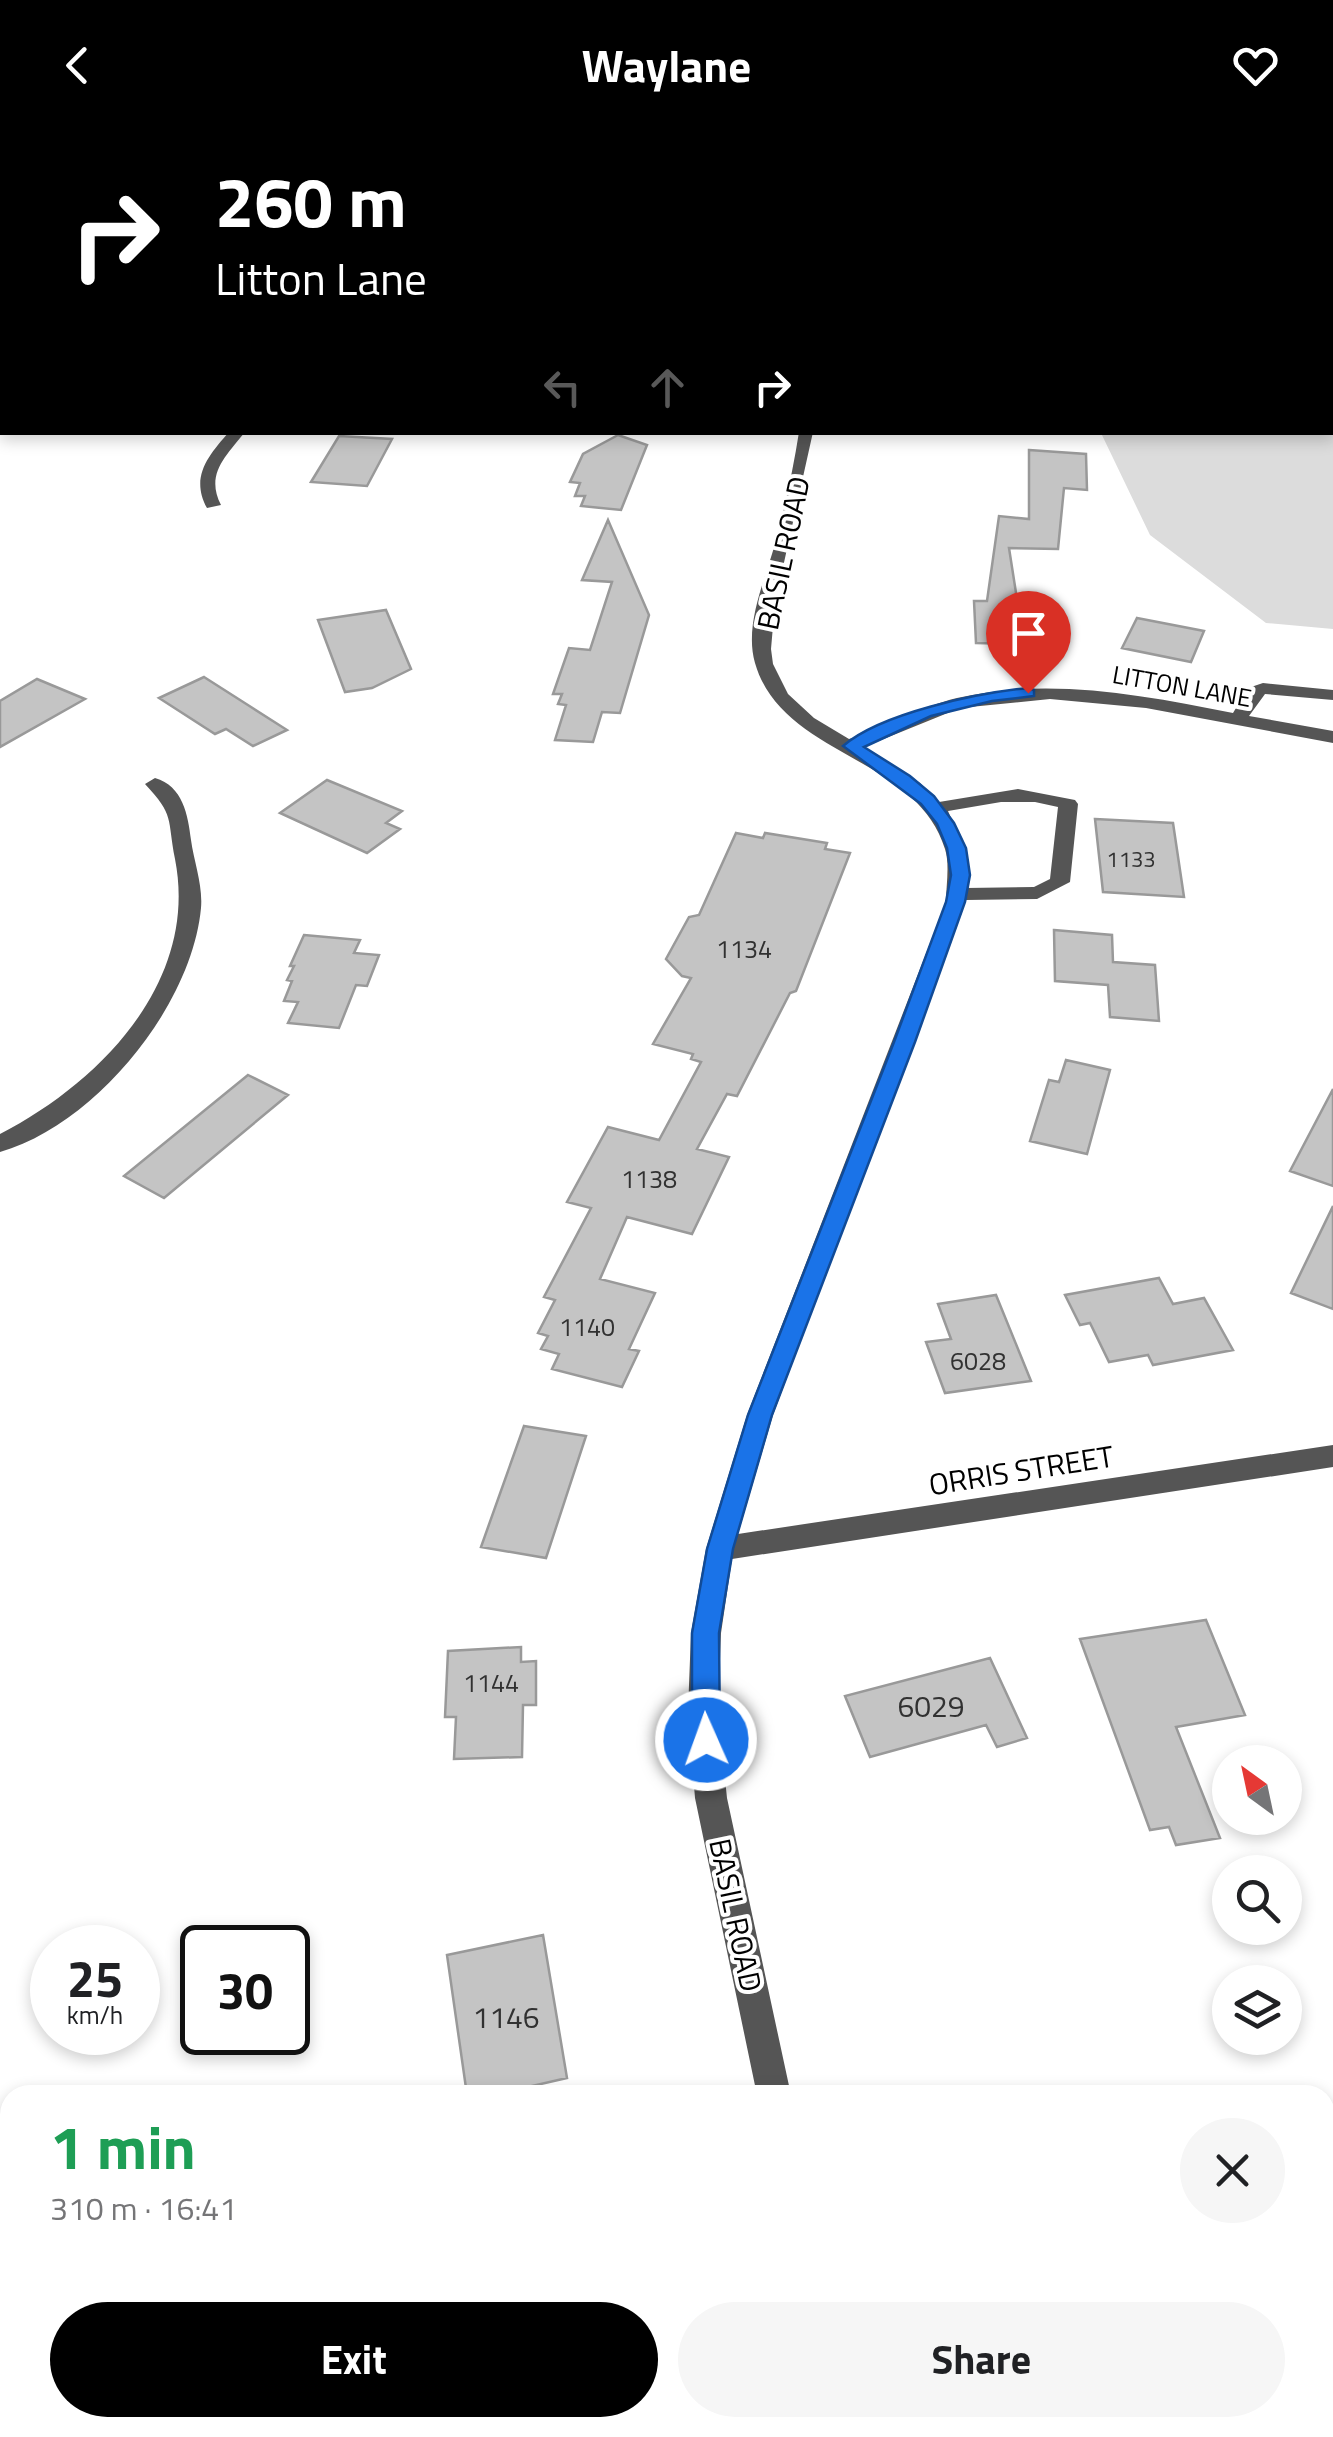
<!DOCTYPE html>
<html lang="en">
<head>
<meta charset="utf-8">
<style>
	:root { --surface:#fff; --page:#f6f6f6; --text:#202124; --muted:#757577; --accent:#000 }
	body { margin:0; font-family:"Titillium Web",sans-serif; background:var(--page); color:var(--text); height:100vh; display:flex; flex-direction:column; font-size:38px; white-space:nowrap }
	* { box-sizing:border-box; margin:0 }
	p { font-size:32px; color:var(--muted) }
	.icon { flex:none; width:55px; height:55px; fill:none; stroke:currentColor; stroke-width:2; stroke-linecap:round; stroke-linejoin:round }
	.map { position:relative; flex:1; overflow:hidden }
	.sheet { position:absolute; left:0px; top:1955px; width:1335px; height:352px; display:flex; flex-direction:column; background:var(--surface); border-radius:30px 30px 0 0; box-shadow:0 5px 15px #0003 }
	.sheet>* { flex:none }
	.top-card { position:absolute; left:0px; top:0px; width:1335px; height:305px; box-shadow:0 5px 15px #0003; background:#000; color:#fff; overflow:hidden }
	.needle { width:65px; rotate:327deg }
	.buttons { position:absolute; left:1212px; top:1615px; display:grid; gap:20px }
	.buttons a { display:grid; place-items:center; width:90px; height:90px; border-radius:50%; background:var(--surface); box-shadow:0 5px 15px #0003; font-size:50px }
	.speed { position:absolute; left:30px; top:1795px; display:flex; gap:20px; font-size:50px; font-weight:700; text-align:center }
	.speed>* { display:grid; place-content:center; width:130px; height:130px; border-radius:50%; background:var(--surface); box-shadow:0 5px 15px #0003; line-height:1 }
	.speed small { font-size:25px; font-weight:400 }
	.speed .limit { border:5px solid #111; border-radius:15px; background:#fff; color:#111 }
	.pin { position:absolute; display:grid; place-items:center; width:85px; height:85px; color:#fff; margin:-102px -42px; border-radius:50% 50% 50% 0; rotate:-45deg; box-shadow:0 0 10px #0007 }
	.pin .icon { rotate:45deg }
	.me { position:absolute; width:110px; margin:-55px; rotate:358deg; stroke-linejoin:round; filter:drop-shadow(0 0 8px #0008) }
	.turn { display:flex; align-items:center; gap:35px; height:210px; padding:0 50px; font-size:45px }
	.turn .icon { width:130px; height:130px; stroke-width:2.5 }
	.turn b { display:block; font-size:70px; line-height:85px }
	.lanes { display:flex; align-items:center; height:95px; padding:0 50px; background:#0003; justify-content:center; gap:50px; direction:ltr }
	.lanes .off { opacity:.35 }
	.round { display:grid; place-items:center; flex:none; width:105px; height:105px; border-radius:52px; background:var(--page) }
	.overview { display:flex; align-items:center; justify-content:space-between; height:170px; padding:0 50px }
	h1 { font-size:60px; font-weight:700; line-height:75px; color:#1e9e55 }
	.action { display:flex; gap:20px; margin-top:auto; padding:20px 50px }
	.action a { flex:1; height:115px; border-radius:60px; background:var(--accent); color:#fff; font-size:40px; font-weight:700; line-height:115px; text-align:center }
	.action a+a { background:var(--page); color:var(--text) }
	header { display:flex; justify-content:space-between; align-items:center; height:130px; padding:0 50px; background:var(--accent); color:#fff; font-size:45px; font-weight:700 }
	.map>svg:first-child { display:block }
</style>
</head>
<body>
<header><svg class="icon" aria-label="back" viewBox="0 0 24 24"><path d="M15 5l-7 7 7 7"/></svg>Waylane<svg class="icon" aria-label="heart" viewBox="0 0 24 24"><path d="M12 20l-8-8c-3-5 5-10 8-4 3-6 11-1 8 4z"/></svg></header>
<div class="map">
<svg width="1333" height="2307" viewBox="0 0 1333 2307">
	<rect width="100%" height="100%" fill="#fff"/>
	<!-- green -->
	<path fill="#dcdcdc" d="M912 0H1333V169L1332 2Z
		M1333 245V499L1266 493 1150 405 1101 303 1332 302Z"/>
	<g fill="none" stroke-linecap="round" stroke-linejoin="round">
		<!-- stream -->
		<path fill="#a3a3a3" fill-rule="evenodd" d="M289 2298H309L305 2307H285Z"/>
	</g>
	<!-- building -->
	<path fill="#c4c4c4" stroke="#999" stroke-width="2.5" d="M618 305 647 315 621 380 581 376 585 366H575L580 353 570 352 583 324Z
		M339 306 392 309 367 356 311 352Z
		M1029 320 1086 324 1087 360 1064 358 1058 419 1009 418 1024 514 976 513 974 471H987L999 386 1029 389Z
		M608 390 649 485 620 583 602 582 593 612 555 610 566 575 558 574 562 564H553L569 518 590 520 612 452 582 450Z
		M386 480 411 539 372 558 345 562 318 490Z
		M1137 488 1204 501 1191 532 1122 518Z
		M204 547 251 577 287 600 253 616 226 599 215 604 159 568Z
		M37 549 85 569 0 617V571Z
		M327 650 402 681 386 693 400 699 367 723 280 683Z
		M1095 689 1173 693 1184 767 1103 762Z
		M736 703 763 708 765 703 827 713 825 719 850 723 796 861 790 863 737 966 727 964 697 1019 729 1027 692 1104 627 1087 600 1149 655 1163 629 1219 639 1221 622 1257 552 1239 559 1224 541 1219 548 1206 538 1203 555 1170 544 1167 591 1078 567 1072 608 997 659 1010 701 932 691 929 693 924 653 914 691 848 682 846 666 829 689 787 699 785Z
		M1054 800 1112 805 1113 832 1155 835 1159 891 1110 887 1108 855 1055 851Z
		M304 805 360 810 354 823 379 825 367 856 356 855 339 898 288 893 298 872 284 871 292 851 287 850 294 836H290Z
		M1066 930 1110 940 1087 1024 1030 1011 1049 950 1059 952Z
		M248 945 288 965 164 1068 124 1046Z
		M1333 959V1056L1290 1041Z
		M1333 1076V1179L1291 1163Z
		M1159 1148 1173 1174 1204 1168 1233 1220 1153 1235 1148 1225 1109 1232 1090 1193 1080 1195 1065 1165Z
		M996 1165 1031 1251 945 1263 926 1212 951 1209 938 1174Z
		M524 1296 586 1306 546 1428 481 1417Z
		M1206 1490 1245 1585 1176 1597 1220 1708 1176 1715 1169 1697 1150 1700 1080 1509Z
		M521 1517V1532L536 1531V1575H523L522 1627 454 1629 456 1587H445L448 1521Z
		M990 1528 1027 1608 997 1617 986 1595 870 1627 845 1566Z
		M543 1805 567 1948 493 1965H467L447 1825Z"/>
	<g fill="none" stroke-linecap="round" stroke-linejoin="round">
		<!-- minor -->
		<path fill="#555" fill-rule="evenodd" d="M1062 0H1076L1078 2H1064Z
			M2 110V118L0 119V111Z
			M1332 111H1333V119H1332Z
			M229 302H245C226 326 205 344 221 375L207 378C190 347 208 326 229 302Z
			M799 302H813L775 473 771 519 773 534 788 564 814 588 849 609C884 600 919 577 957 568 1049 547 1142 565 1233 583L1248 558 1263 553 1333 560V570L1265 564 1249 586 1333 601V613L1146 578 1050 569 960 578 864 617 920 653 939 672 1018 659 1075 670 1078 674 1070 752 1037 769 966 770 773 1285 738 1404 1333 1315V1337L732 1429 721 1503 718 1581 727 1668 791 1965H757L695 1668 688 1581 691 1503 706 1419 747 1285 946 772C946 756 950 735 945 719 916 625 782 627 755 533 744 495 765 450 775 414 785 377 793 340 799 302ZM1001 672H1035L1058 677 1050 749 1034 757 966 758V723L948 681Z
			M155 648C183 656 188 685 191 710 194 732 203 755 201 778 192 876 95 995 0 1022V1004C101 952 199 851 175 729 167 688 175 686 145 654Z
			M829 2298H867L869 2307H831Z"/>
		<!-- highway -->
		<path fill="#000" fill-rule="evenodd" d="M783 0H801L803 2H785Z
			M888 0H906L908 2H890Z
			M1332 177H1333V187H1332Z
			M1332 231H1333V241H1332Z"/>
	</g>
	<!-- route -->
	<path fill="#1a73e8" stroke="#114b97" stroke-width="2.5" d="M1028 558 1034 560V566L992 571 931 586 864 617 910 646 934 666 954 693 966 718 970 745 965 772 915 912 772 1285 733 1419 719 1503 720 1610 716 1619 706 1623 696 1619 692 1610V1503L707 1419 748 1285 894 912 946 772 951 745 947 718 937 694 921 674 843 616C881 583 978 563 1028 558Z"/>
	<g text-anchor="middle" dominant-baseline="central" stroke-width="8" stroke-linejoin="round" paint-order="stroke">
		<!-- far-number labels -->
		<g font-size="22" fill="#313131">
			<text x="1131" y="729">1133</text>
		</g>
		<!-- far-street labels -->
		<g font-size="25" fill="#000" stroke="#fff">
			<text transform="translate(1182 556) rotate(10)">LITTON LANE</text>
		</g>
		<!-- number labels -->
		<g font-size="25" fill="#313131">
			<text x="744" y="819">1134</text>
			<text x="649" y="1049">1138</text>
			<text x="587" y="1197">1140</text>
			<text x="978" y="1231">6028</text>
			<text x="491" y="1553">1144</text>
		</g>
		<!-- street labels -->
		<g font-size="30" fill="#000" stroke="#fff">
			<text transform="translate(783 423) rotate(-78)">BASIL ROAD</text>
			<text transform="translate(1021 1340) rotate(-9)">ORRIS STREET</text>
			<text transform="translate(736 1785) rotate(78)">BASIL ROAD</text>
		</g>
		<!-- near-number labels -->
		<g font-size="30" fill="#313131">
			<text x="931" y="1576">6029</text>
			<text x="506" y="1887">1146</text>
		</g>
	</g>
</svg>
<div class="buttons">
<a><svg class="needle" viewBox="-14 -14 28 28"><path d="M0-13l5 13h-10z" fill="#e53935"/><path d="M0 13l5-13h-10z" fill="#757577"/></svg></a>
<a><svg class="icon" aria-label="search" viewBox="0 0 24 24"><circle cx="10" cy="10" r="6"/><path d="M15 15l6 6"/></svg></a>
<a><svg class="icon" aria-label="layers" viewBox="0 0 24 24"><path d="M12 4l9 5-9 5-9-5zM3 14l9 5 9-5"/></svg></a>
</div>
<div class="speed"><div>25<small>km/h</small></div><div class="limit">30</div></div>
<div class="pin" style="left:1028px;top:563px;background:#d93025"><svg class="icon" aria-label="arrive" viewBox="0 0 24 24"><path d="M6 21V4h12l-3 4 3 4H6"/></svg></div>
<svg class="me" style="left:706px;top:1610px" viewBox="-20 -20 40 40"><circle r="17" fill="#1a73e8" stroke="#fff" stroke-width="3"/><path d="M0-11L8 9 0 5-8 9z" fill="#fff"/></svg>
<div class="top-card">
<div class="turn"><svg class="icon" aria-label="right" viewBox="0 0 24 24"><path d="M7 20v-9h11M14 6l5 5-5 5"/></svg><div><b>260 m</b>Litton Lane</div></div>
<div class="lanes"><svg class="icon off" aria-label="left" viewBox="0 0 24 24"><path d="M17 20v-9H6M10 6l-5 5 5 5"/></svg><svg class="icon off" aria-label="ahead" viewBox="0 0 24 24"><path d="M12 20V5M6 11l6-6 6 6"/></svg><svg class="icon" aria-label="right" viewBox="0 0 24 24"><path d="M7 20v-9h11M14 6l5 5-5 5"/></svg></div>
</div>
<section class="sheet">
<div class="overview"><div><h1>1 min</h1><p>310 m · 16:41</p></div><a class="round"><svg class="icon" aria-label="close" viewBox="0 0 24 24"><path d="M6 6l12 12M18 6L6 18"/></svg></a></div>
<div class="action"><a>Exit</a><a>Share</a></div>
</section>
</div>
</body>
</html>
